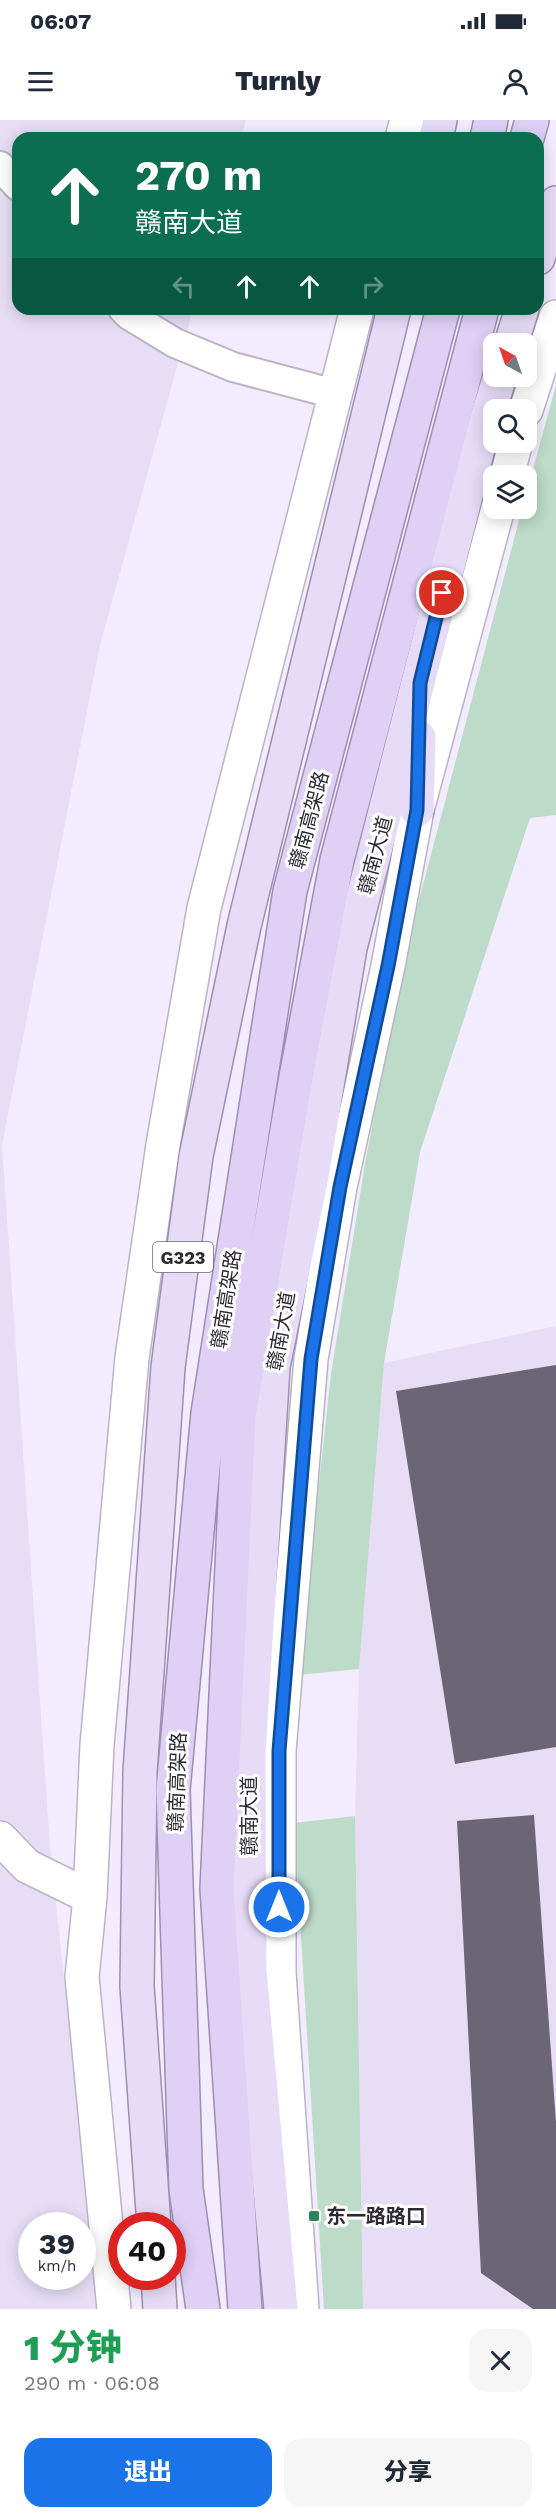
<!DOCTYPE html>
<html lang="zh">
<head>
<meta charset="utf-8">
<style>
	:root { --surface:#fff; --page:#f6f6f7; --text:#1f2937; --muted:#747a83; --accent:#1a73e8 }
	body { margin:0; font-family:"Work Sans","Noto Sans SC",sans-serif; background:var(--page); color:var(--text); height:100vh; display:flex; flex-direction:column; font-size:22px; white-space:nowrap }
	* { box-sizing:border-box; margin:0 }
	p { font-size:20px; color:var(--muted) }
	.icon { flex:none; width:33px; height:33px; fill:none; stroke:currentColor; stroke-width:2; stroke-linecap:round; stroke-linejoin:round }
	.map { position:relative; height:2189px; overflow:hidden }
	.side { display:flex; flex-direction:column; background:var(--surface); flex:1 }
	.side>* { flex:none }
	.top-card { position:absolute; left:12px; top:12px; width:532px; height:183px; border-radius:18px; box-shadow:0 3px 15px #0003; background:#0b6e4f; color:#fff; overflow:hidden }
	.needle { width:39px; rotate:320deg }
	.fabs { position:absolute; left:483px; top:213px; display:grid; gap:12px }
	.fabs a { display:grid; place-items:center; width:54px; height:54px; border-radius:12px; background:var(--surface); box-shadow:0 3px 15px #0003; font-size:30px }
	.speed { position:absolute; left:18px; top:2092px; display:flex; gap:12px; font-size:30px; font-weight:700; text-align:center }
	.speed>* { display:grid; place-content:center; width:78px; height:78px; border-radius:50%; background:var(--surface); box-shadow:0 3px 15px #0003; line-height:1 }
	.speed small { font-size:15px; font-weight:400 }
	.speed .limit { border:9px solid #d22; background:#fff; color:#111 }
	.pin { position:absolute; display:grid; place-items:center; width:51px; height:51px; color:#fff; margin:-26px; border:3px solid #fff; border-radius:50%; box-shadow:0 2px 6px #0007 }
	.me { position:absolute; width:66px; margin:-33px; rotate:0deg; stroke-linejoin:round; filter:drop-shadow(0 0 4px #0008) }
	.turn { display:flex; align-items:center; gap:21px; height:126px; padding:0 24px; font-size:27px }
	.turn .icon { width:78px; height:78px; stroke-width:2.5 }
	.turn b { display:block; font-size:42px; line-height:51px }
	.lanes { display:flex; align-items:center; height:57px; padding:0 24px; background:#0003; justify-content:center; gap:30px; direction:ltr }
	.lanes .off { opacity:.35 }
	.round { display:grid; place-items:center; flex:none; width:63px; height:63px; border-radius:18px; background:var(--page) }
	.summary { display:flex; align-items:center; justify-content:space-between; height:102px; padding:0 24px }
	h1 { font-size:36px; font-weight:800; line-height:45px; color:#1e9e55 }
	.action { display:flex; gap:12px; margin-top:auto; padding:12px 24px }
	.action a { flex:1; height:69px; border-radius:18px; background:var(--accent); color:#fff; font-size:24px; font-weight:800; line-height:69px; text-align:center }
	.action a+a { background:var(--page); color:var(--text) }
	.status { display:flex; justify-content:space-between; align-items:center; height:42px; padding:0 30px; background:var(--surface); direction:ltr }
	.status svg { height:16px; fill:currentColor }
	header { display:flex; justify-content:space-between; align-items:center; height:78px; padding:0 24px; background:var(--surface); font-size:27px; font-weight:800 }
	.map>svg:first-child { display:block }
</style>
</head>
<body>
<div class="status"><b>06:07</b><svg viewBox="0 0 49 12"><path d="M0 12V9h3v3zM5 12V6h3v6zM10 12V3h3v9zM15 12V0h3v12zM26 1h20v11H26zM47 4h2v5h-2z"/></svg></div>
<header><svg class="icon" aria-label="menu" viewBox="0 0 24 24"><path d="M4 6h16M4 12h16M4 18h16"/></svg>Turnly<svg class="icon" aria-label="person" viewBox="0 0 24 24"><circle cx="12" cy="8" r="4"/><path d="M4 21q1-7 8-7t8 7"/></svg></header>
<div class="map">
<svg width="556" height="2189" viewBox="0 0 556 2189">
	<rect width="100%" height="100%" fill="#f2ecfe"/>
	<!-- built -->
	<path fill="#e7def6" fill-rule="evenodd" d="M0 0H246L241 18H18V189H193L100 525 2 1025 50 1727 99 2189H0ZM32 2106H82V2157H32Z
		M556 1206V2189H363L355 1696 359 1549 384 1243Z"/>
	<!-- green -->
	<path fill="#bddbc9" d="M556 265V695L530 698 420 1032 384 1243 359 1549 298 1555 331 1254 366 1038 404 837 522 389 526 388 527 371Z
		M355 1696 363 2189H324L294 1703Z"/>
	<!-- building -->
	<path fill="#6b6675" d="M556 1245V1627L455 1644 396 1271Z
		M534 1695 556 2002V2189H533L481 2153 457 1701Z"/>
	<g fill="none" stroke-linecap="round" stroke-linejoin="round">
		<defs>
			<path id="minor" d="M0 46 18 66
				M123 189 129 195 175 223 233 247 335 274"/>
			<path id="tertiary" d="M402 18 407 0
				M526 290 556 197
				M507 356 516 322
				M0 1718 27 1746 90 1777
				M114 2189 82 1857 90 1777 97 1625 132 1238 163 1025 204 788 357 189
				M302 2189 279 1853V1631L311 1239 340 1067 388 846 417 690 498 388"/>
			<path id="primary" d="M436 18 440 0
				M538 138 556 83
				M511 224 522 189
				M417 690 419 617
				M154 2106 137 1866 140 1652 168 1247 196 1036 244 806 394 189
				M158 2157 160 2189
				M281 2189 250 1851 249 1633 273 1247 312 1056 350 828 481 317 500 256"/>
			<path id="trunk" d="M487 18 491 0
				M527 18 532 0
				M203 2189 186 2069 173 1670 208 1293 290 771 443 189
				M245 2189 217 1769 239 1296 296 957 337 740 482 189"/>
		</defs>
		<!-- minor casing -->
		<use href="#minor" stroke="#bab4c4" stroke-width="32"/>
		<!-- tertiary casing -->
		<use href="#tertiary" stroke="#bab4c4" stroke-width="36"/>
		<!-- primary casing -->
		<use href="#primary" stroke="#9c8fb0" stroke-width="36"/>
		<!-- trunk casing -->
		<use href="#trunk" stroke="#9c8fb0" stroke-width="36"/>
		<!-- minor -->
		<use href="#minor" stroke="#fff" stroke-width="28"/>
		<!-- tertiary -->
		<use href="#tertiary" stroke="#fff" stroke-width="33"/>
		<!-- primary -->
		<use href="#primary" stroke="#e7dcf8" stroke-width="33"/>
		<!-- trunk -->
		<use href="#trunk" stroke="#dfd0f6" stroke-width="33"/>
	</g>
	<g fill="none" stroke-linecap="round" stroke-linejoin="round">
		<defs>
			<path id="route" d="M279 1787V1631L311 1239 340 1067 388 846 417 690 420 563 442 473"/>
		</defs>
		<!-- route casing -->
		<use href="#route" stroke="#114b97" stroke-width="15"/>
		<!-- route -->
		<use href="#route" stroke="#1a73e8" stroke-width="10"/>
	</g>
	<!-- markers -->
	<rect fill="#2b855b" stroke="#fff" stroke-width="2" x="308" y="2090" width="12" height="12" rx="3"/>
	<g text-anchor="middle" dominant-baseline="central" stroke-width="6" stroke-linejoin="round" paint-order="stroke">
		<!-- shield labels -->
		<rect fill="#fff" stroke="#6c6b6f" stroke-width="1.5" x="153" y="1122" width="60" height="30" rx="4.5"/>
		<g font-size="18" font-weight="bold" fill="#2d2b31">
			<text x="183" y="1137">G323</text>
		</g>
		<!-- street labels -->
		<g font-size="20" fill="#2d2b31" stroke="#fff">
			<text transform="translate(309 700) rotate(-75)">赣南高架路</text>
			<text transform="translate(375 735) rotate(-75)">赣南大道</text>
			<text transform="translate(226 1179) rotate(-81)">赣南高架路</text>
			<text transform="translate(281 1211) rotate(-80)">赣南大道</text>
			<text transform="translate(177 1662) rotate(-88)">赣南高架路</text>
			<text transform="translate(249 1696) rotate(-90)">赣南大道</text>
		</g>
		<!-- poi labels -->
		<g font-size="20" font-weight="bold" fill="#2d2b31" stroke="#fff" text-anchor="start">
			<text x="326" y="2096">东一路路口</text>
		</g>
	</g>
</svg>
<div class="fabs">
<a><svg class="needle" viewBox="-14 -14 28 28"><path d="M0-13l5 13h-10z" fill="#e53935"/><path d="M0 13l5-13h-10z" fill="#747a83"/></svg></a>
<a><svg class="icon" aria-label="search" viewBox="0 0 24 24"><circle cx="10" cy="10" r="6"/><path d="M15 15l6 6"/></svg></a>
<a><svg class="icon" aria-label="layers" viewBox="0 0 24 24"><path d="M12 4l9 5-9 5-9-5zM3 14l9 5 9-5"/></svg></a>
</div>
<div class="speed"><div>39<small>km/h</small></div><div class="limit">40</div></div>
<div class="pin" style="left:442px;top:473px;background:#d93025"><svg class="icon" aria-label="arrive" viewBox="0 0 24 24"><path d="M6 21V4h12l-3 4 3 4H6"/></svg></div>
<svg class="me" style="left:279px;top:1787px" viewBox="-20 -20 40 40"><circle r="17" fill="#1a73e8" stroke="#fff" stroke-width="3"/><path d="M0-11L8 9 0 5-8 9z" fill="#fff"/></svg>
<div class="top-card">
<div class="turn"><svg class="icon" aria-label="ahead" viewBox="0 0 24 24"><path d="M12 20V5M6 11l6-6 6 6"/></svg><div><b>270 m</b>赣南大道</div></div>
<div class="lanes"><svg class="icon off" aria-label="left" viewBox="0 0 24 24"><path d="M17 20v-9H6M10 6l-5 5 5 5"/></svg><svg class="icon" aria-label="ahead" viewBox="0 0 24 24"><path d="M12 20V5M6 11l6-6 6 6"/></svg><svg class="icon" aria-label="ahead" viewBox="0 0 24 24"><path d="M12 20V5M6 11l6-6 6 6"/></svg><svg class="icon off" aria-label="right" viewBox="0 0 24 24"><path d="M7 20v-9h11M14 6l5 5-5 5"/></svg></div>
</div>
</div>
<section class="side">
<div class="summary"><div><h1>1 分钟</h1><p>290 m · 06:08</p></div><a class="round"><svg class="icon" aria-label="close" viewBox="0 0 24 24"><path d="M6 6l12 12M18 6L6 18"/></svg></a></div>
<div class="action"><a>退出</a><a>分享</a></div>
</section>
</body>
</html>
